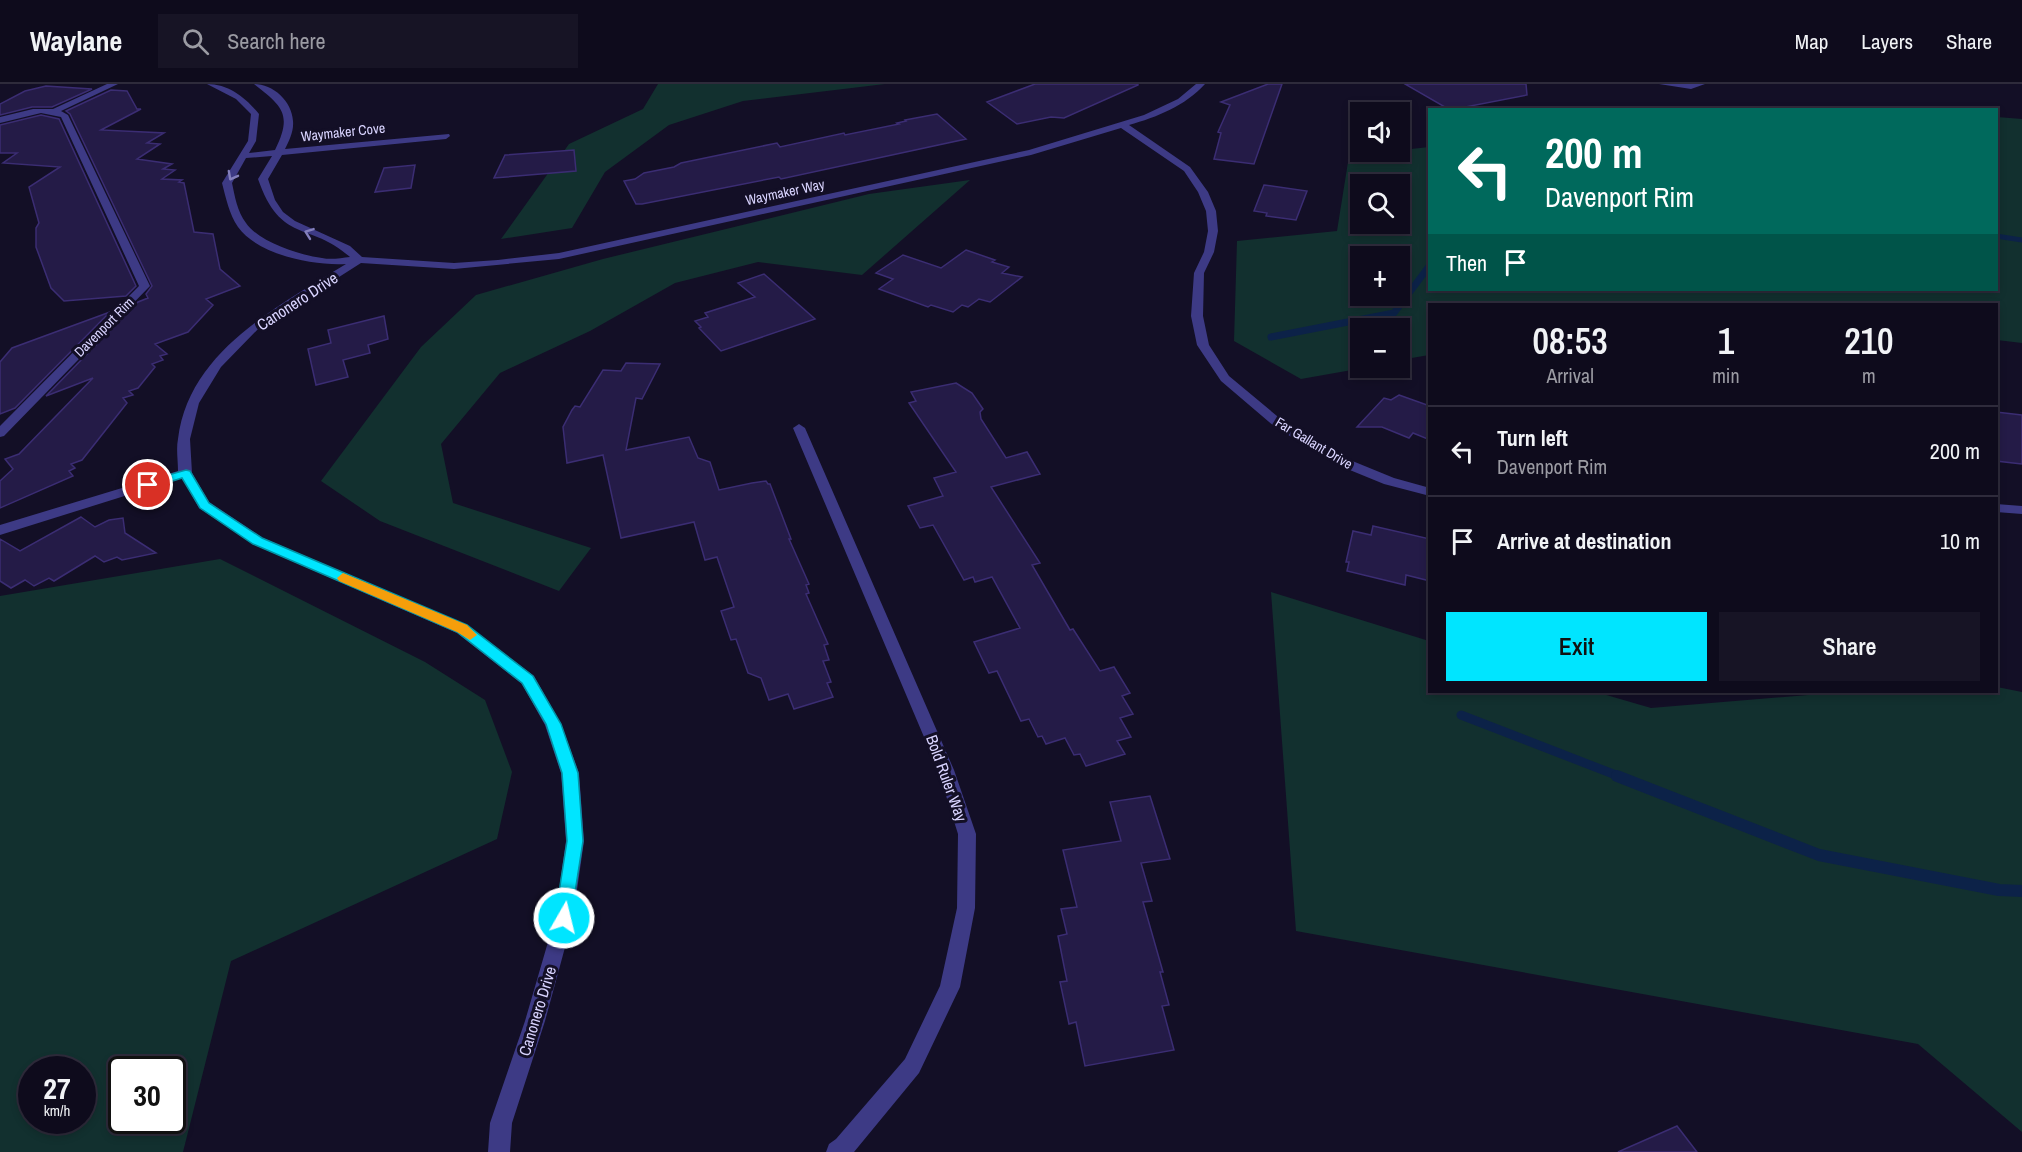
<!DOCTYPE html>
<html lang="en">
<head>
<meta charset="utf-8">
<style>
	:root { --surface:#0e0b1c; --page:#171425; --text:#f1f3f6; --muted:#9b9ba3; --line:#2e2b3b; --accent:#00e5ff }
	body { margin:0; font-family:"Archivo Narrow",sans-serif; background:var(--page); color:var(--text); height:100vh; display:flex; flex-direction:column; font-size:22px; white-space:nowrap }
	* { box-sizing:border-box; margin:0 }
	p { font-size:20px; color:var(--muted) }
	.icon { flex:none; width:33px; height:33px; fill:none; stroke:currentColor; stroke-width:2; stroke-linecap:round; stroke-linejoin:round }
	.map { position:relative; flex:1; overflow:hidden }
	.details { position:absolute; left:1428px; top:219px; width:570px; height:390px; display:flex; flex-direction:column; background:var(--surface); border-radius:0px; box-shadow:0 3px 9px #0003,0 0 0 2px var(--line) }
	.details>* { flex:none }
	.banner { position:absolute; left:1428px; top:24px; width:570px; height:183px; border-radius:0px; box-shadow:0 3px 9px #0003,0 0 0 2px var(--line); background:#00695c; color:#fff; overflow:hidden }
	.tools { position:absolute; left:1350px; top:18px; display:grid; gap:12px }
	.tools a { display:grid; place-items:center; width:60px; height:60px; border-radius:0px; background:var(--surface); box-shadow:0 3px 9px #0003,0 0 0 2px var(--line); font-size:30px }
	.speed { position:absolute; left:18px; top:972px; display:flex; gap:12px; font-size:30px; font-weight:700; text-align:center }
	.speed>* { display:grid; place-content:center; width:78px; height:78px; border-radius:50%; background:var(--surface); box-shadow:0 3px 9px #0003,0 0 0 2px var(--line); line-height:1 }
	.speed small { font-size:15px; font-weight:400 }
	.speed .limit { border:3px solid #111; border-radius:9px; background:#fff; color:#111 }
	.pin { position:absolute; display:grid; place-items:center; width:51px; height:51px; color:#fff; margin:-26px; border:3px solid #fff; border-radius:50%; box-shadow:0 2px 6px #0007 }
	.me { position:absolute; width:66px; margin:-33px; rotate:8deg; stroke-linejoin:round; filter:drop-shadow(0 0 4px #0008) }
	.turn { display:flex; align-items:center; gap:21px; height:126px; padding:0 18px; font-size:27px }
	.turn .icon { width:78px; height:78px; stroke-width:2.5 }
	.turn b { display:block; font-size:42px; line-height:51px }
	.then { display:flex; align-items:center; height:57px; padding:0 18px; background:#0003; gap:12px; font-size:22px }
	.eta { display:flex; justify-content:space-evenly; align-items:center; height:102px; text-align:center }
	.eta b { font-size:36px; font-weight:600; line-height:42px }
	.action { display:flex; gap:12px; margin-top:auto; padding:12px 18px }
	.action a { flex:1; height:69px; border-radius:0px; background:var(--accent); color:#111; font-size:24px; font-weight:600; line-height:69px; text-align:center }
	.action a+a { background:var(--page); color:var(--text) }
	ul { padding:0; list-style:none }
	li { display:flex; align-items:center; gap:18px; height:90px; padding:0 18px; border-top:2px solid var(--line) }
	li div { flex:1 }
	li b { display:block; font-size:22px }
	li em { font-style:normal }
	header { display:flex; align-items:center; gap:36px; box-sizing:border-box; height:84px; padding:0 30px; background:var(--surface); border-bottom:2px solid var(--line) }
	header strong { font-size:28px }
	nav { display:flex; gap:33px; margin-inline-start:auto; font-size:21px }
	.search { width:420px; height:54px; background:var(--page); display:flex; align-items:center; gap:15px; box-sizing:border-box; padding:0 21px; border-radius:0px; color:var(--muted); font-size:22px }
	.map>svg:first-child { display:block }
</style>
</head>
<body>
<header>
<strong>Waylane</strong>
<div class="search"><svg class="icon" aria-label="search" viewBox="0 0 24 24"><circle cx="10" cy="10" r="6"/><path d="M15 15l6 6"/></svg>Search here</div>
<nav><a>Map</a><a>Layers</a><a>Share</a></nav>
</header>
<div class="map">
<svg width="2022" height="1068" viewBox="0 0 2022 1068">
	<rect width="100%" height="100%" fill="#130f26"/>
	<!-- green -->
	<path fill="#12302f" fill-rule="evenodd" d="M658 0H885L743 17 669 41 605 88 572 144 501 155 569 60 643 25Z
		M1997 33 2022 35V259L1997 256 1996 220H1430L1429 271 1400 276V244H1360V284H1363L1301 295 1234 257 1237 157 1337 147 1349 72 1429 63 1430 206H1996ZM1400 100V140H1360V100ZM1400 172V212H1360V172Z
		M970 96 862 191 758 178 675 199 590 247 500 289 441 360 453 419 591 464 559 507 380 437 321 397 421 263 476 211 603 175 869 110Z
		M220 475 425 578 485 616 512 688 497 755 231 877 183 1068H0V512ZM32 986H82V1036H32ZM122 986H172V1036H122Z
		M1271 508 1429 557 1430 608H1596L1651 624 1845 608H1996L1997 603 2022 608V1048L1918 960 1296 847Z"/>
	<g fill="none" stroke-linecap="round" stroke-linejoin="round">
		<!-- stream-far3 -->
		<path stroke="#0c2248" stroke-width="5" d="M1996 152 2022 156"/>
		<!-- stream-far2 -->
		<path stroke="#0c2248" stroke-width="7" d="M1271 253 1394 229 1430 181"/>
		<!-- stream-far1 -->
		<path stroke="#0c2248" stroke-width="9" d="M1461 631 1621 693"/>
		<!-- stream -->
		<path stroke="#0c2248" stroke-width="12" d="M1617 692 1819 771 1999 806 2022 807"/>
	</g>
	<!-- building -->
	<path fill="#241b47" stroke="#3b2d73" stroke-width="1.5" d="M1035 0H1138V1L1064 34 1051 33 1017 40 987 18Z
		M1268 0H1282L1254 80 1214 75 1221 49 1218 48 1230 21 1221 18Z
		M1405 0H1526L1527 11 1450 26Z
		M46 2 92 5 52 23H32L0 31V20L25 7Z
		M111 6 127 7 137 25H141L101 46 164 49 147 59 160 60 137 75 172 80 163 85 175 86 162 95 182 96 179 98 184 99 194 148 213 150 220 185 240 202 206 215 213 221 188 248 155 260 167 270 160 272 163 276 152 280 155 283 138 304 129 307 133 311 123 314 127 319 82 376 71 380 75 384 69 387 73 392 0 424V397L13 385 5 375 19 370 93 294 46 312 138 218 148 214 146 210 152 202 70 30 66 27Z
		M937 30 966 55 781 95 779 93 642 120H636L624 97 635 95 644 89 674 83 681 79 777 59 780 63 844 49 845 51 899 40 897 39 906 37 905 36Z
		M41 31 59 35 136 202 126 212 64 217 51 204 36 163V144L39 139 29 103 60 83 3 79 17 69H0V41Z
		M574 66 576 87 494 94 505 71Z
		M415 81 411 104 375 108 384 84Z
		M1264 101 1307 107 1296 136 1266 132 1267 129 1254 127Z
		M966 166 995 176 992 178 1009 183 1002 189 1022 193 990 218 979 215 968 223 962 221 953 228 931 221 928 223 879 205 893 195 876 189 903 171 941 184Z
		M764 190 815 235 721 267 699 244 701 243 695 237 708 233 705 229 755 213 738 199Z
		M110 228 15 324 0 330V278L12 264Z
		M384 232 388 255 368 261 370 269 343 276 348 293 316 301 308 265 331 259 328 246Z
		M626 279 660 280 642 315 636 314 626 366 689 353 698 374 710 378 719 406 752 399 766 397 768 400H770L791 455H789L809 500 806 501 809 509 806 510 828 560 824 561 829 576 823 577 831 598 827 599 833 613 794 625 788 610 769 616 761 594 748 589 736 555 731 556 721 527 734 523 717 473 705 476 694 438 621 454 603 371 567 379 563 343 572 326 575 322 580 323 603 286 621 287Z
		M956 299 972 309 983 325 980 328 981 335 1006 374 1027 368 1040 390 991 403 1040 479 1032 481 1070 546 1073 545 1100 587 1114 583 1130 609 1122 612 1133 630 1120 634 1131 653 1117 657 1125 670 1086 682 1080 670 1074 671 1065 654 1046 660 1042 652 1038 653 1029 635 1021 637 997 587 989 589 974 558 1020 544 992 493 975 498 973 493 964 496 933 441 920 444 908 422 943 412 934 394 956 388 909 319 916 317 911 308Z
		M1399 311 1430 322V356L1413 349 1409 354 1382 343H1357L1384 314 1391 316Z
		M1996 328 2022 331V380L1996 377Z
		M81 433 95 443 109 436 123 434 125 449 156 469 122 476 117 473 104 478 95 472 54 497 49 494 34 502 25 496 11 504 0 497V455L20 467Z
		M1373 442 1430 455V497L1406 491 1405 501 1347 487 1349 478H1346L1353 447 1371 451Z
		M1150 712 1170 775 1141 779 1152 817 1143 818 1163 888H1160L1169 921 1162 922 1174 966 1085 982 1076 938 1069 940 1060 898 1067 897 1058 852 1067 850 1061 825 1077 823 1063 766 1121 757 1110 718Z
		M1677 1042 1697 1068H1618Z"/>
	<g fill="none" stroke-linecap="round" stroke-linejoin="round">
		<!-- service -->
		<path fill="#3d3a85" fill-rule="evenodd" d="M1659 0H1705L1691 5Z"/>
		<!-- minor -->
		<path fill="#3d3a85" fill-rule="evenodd" d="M107 0H118L61 27 68 31 150 202 4 352 0 353V342L139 202 61 33 41 29 0 39V33L33 25H53Z
			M207 0C229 0 246 14 259 30L256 57 249 69 275 66C293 30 282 22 254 0 273 0 292 17 293 37 294 47 289 57 285 65L449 50 450 52 446 55 282 71 268 95 275 116 283 128 295 137 350 162 362 173 454 179 498 176 559 169 1029 66 1144 31 1178 15 1196 0H1205C1185 22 1157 33 1129 41L1190 83 1208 108 1216 127 1218 147 1214 168 1204 189 1203 232 1209 261 1229 292 1283 337 1350 376 1394 394 1430 404V412L1384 400 1340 382 1275 343 1221 297 1197 261 1191 232 1194 189 1204 168 1208 147 1206 127 1198 108 1184 87 1121 44 1031 71 559 175 454 185 361 179 259 244 221 283 199 319 190 355 192 389 209 418 263 454 467 541 534 592 561 640 579 689 584 757 573 834 545 937 512 1039 510 1068H488L490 1039 525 937 555 834 566 757 561 689 545 641 522 600 457 549 253 460 199 424 182 394 0 451V441L178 387C178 376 176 365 178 355 189 266 279 222 346 180 314 182 258 171 238 143 229 130 226 114 222 99L248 57 251 30 236 15ZM272 72 258 95C281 161 310 137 350 173 341 174 331 176 322 174 299 171 259 158 246 139 237 127 235 113 232 99L246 74Z
			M799 340 805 344 954 686 976 750 975 824 960 903 919 989 854 1068H826L829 1060 836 1055 905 975 940 902 957 824 958 750 938 686 793 344Z
			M1996 420 2022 422V430L1996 428Z"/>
	</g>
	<!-- one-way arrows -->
	<defs><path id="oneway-chevron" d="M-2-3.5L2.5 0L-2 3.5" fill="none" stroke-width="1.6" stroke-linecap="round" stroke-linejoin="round" transform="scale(1.5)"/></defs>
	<g stroke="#837fbc">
		<use href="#oneway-chevron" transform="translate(232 92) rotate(118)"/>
		<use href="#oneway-chevron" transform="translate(309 149) rotate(-160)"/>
	</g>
	<!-- route -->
	<path fill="#00e5ff" stroke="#0095a6" stroke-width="1.5" d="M186 386 190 387 209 419 262 454 467 541 533 592 561 640 578 689 583 757 570 840 564 842 558 840 555 834 567 757 562 689 546 640 522 599 457 548 253 460 200 424 182 394 148 405 142 401 143 398Z"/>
	<!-- slow -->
	<path fill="#f59e0b" d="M343 489 467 541 477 551 470 556 457 548 339 497 337 494Z"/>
	<g text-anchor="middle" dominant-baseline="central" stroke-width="6" stroke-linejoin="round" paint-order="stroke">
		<!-- far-street labels -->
		<g font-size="14" fill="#d9d4ff" stroke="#130f26">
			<text transform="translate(343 48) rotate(-6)">Waymaker Cove</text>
			<text transform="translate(785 108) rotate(-12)">Waymaker Way</text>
			<text transform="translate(104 243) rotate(-45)">Davenport Rim</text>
			<text transform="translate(1314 359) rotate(31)">Far Gallant Drive</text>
		</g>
		<!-- street labels -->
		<g font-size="16" fill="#d9d4ff" stroke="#130f26">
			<text transform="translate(297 217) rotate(-33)">Canonero Drive</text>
			<text transform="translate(947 694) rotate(70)">Bold Ruler Way</text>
			<text transform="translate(537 927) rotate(-73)">Canonero Drive</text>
		</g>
	</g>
</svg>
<div class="tools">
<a><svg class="icon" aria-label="sound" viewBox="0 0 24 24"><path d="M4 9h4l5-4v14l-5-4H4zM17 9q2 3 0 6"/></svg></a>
<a><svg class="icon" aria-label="search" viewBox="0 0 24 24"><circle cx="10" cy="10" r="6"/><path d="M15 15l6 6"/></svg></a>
<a>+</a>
<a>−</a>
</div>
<div class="speed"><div>27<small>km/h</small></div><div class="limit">30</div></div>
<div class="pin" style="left:148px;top:401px;background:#d93025"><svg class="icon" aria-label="arrive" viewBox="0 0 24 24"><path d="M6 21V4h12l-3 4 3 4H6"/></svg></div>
<svg class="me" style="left:564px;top:834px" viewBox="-20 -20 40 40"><circle r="17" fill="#00e5ff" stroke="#fff" stroke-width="3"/><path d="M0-11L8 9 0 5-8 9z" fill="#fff"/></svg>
<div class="banner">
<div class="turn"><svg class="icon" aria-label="left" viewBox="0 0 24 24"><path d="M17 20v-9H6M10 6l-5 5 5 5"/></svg><div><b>200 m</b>Davenport Rim</div></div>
<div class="then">Then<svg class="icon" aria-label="arrive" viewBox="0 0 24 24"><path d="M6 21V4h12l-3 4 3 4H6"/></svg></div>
</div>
<section class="details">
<div class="eta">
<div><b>08:53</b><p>Arrival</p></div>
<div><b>1</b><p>min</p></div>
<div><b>210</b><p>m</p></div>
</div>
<ul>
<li><svg class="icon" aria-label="left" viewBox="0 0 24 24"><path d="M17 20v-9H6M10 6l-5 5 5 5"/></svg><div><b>Turn left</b><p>Davenport Rim</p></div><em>200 m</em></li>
<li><svg class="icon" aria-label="arrive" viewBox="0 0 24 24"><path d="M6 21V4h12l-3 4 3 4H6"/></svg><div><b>Arrive at destination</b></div><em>10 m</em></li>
</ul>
<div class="action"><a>Exit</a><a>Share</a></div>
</section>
</div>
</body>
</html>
